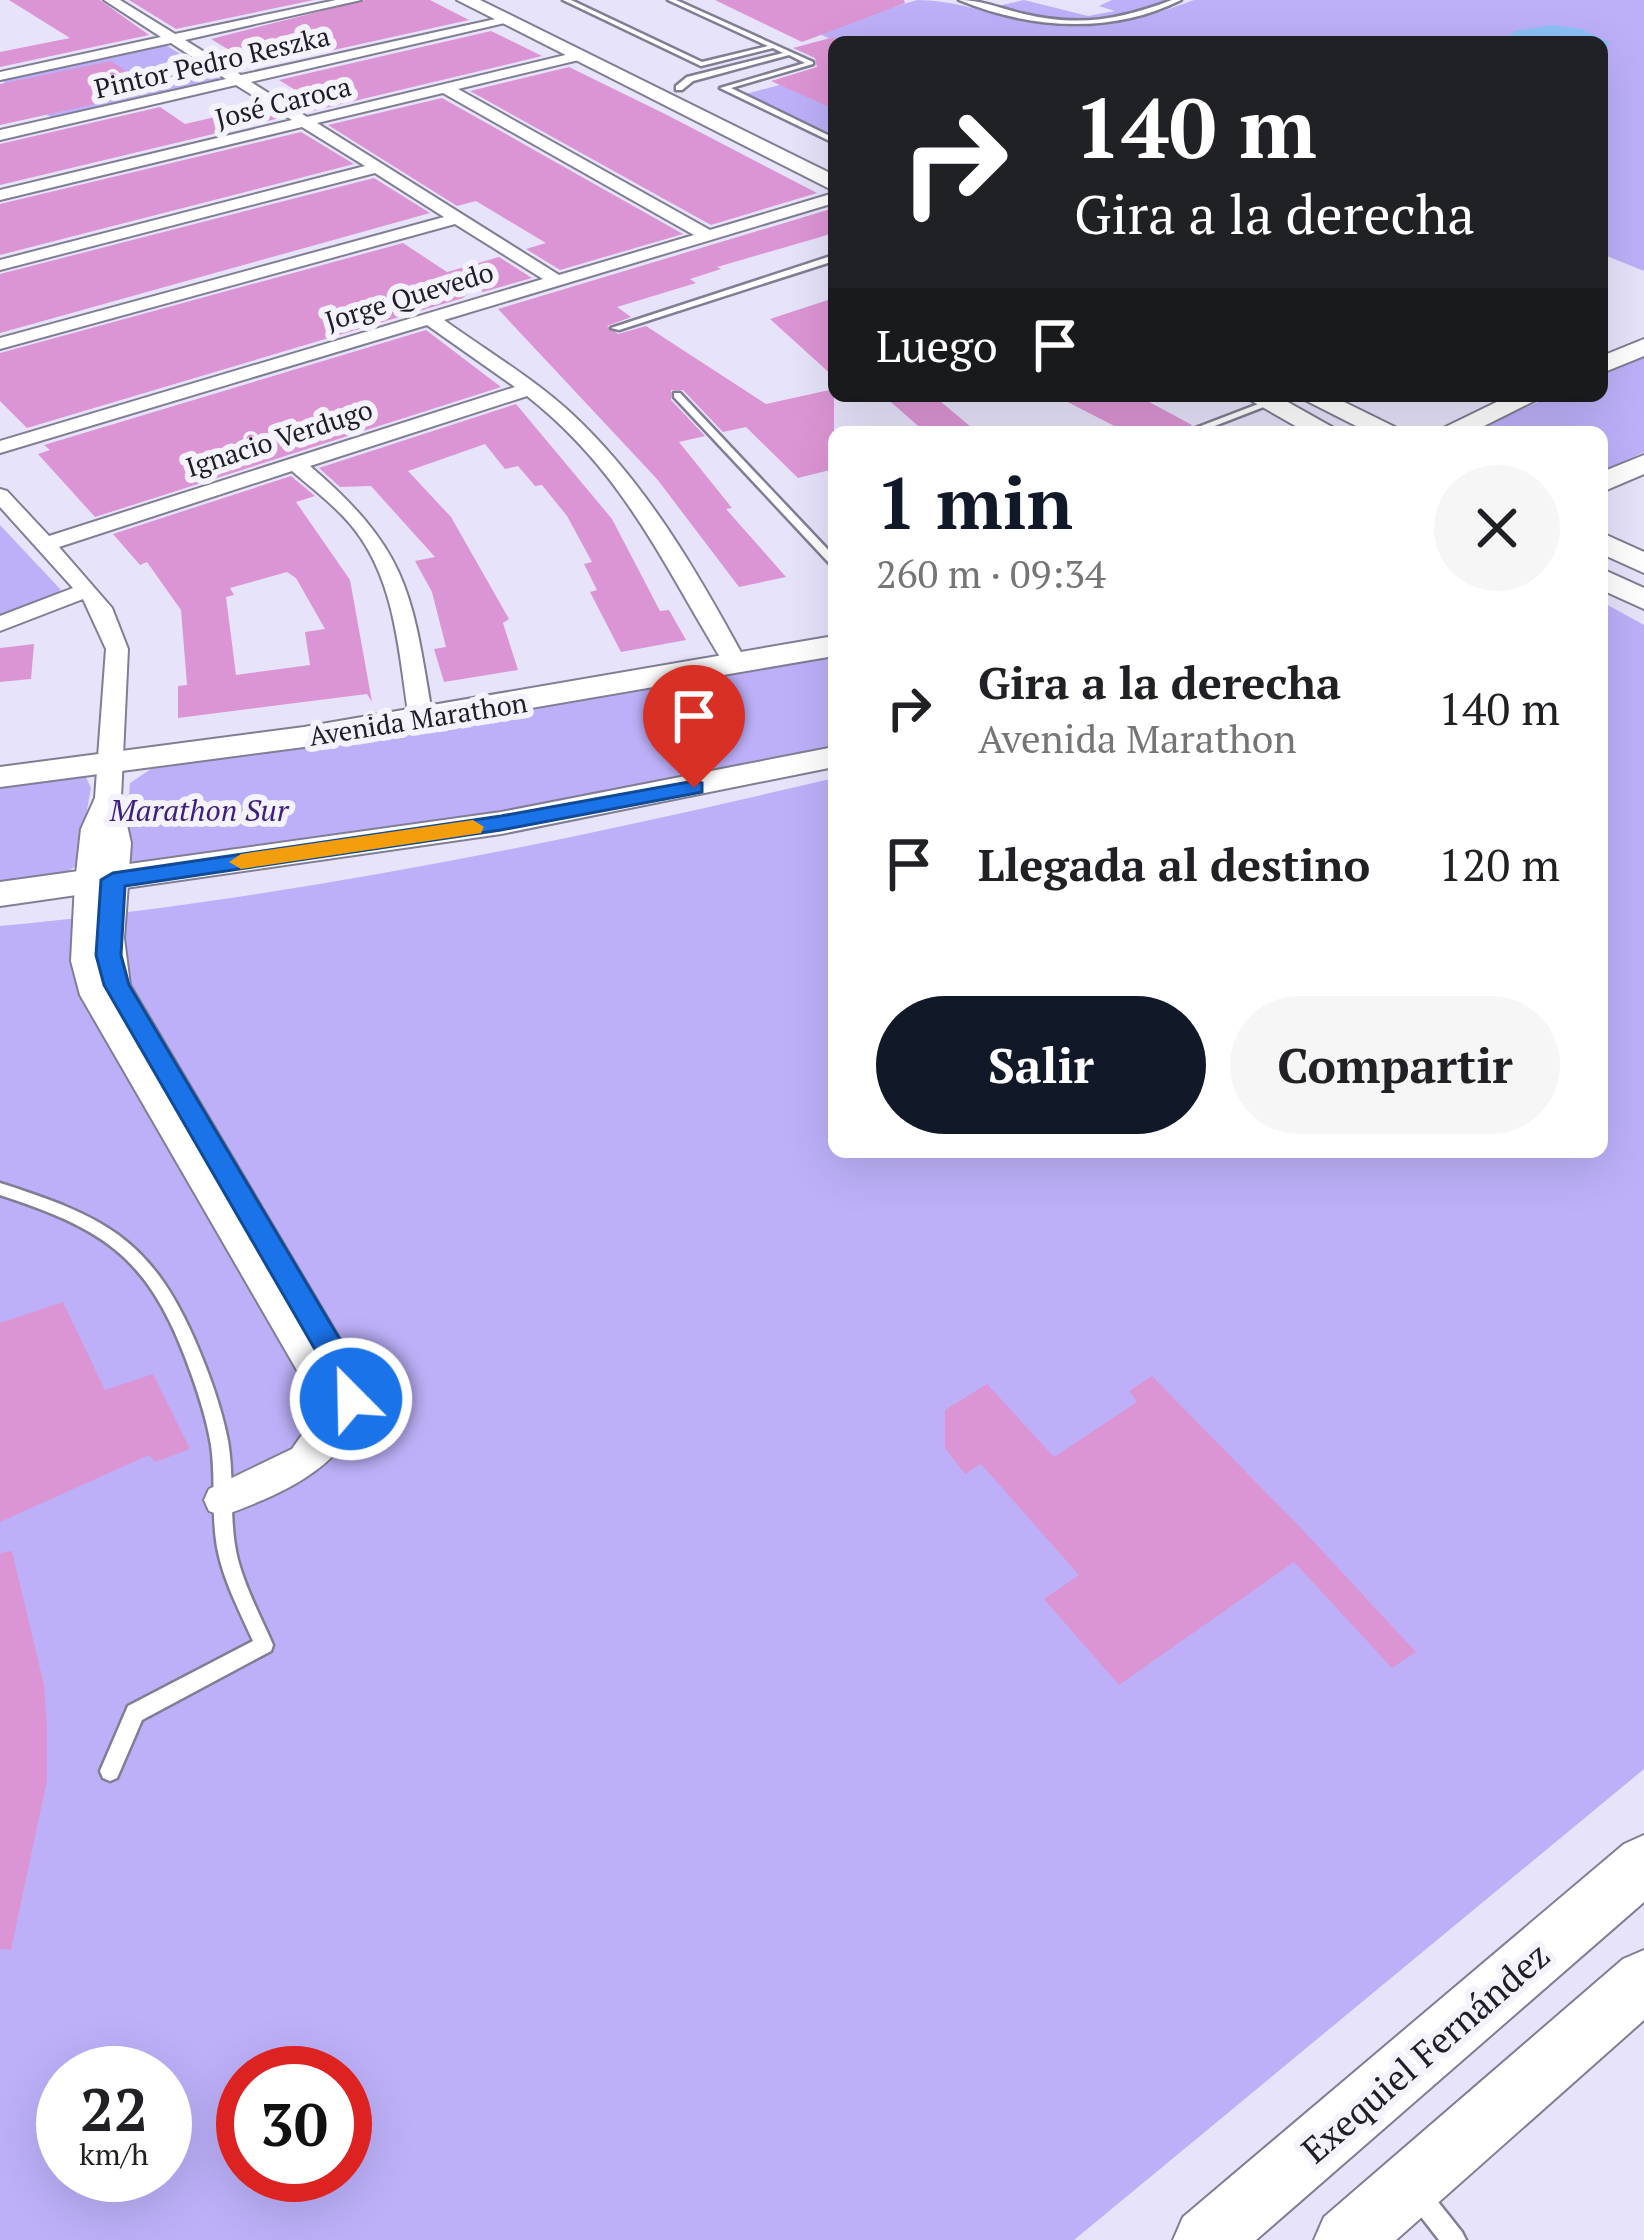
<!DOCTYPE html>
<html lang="es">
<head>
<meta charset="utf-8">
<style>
	:root { --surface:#fff; --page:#f6f6f6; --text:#202124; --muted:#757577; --accent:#111827 }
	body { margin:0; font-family:"PT Serif",serif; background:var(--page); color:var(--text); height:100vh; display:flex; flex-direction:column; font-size:45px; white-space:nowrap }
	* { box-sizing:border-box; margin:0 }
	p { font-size:39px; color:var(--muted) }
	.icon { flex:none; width:66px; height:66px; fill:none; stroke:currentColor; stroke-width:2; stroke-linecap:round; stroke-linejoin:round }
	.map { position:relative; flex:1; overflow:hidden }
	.panel { position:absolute; left:828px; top:426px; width:780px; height:732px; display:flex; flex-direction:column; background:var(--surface); border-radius:18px; box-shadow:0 12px 48px #0002 }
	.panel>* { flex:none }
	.hud { position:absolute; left:828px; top:36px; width:780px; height:366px; border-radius:18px; box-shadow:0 12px 48px #0002; background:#202124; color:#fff; overflow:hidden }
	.speed { position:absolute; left:36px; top:2046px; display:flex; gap:24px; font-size:60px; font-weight:700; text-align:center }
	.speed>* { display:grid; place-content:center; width:156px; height:156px; border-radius:50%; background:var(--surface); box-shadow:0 12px 48px #0002; line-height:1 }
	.speed small { font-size:30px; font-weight:400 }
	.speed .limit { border:18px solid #d22; background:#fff; color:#111 }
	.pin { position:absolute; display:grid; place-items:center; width:102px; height:102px; color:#fff; margin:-123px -51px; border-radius:50% 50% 50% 0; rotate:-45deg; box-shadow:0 0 12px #0007 }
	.pin .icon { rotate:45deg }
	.me { position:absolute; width:132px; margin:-66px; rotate:337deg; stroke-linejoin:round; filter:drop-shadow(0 0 9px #0008) }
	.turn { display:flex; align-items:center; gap:42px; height:252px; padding:0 48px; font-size:54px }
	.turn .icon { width:156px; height:156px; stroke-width:2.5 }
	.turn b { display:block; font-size:84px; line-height:102px }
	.then { display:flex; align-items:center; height:114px; padding:0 48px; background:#0003; gap:24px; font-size:45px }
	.round { display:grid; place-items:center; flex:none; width:126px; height:126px; border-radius:63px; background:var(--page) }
	.headline { display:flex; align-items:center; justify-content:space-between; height:204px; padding:0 48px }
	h1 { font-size:72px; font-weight:700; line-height:90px; color:var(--accent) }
	.action { display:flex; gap:24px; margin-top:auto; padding:24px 48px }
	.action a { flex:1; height:138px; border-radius:72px; background:var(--accent); color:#fff; font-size:48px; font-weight:700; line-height:138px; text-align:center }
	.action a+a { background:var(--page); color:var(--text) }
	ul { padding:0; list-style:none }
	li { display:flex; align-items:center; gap:36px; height:156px; padding:0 48px }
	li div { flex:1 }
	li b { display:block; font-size:45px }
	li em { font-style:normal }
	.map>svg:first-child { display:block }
</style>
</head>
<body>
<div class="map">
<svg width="1644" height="2240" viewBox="0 0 1644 2240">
	<rect width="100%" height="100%" fill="#e6e3fb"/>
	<!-- green -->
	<path fill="#bdb0f9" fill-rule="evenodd" d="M917 0C950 0 978 10 1009 18 1078 35 1129 25 1194 0H1644V271L1602 254V42H838L812 31Z
		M1024 0 1088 16 1115 11 1099 6 1112 0H1171C1110 27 1061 23 998 6Z
		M166 45 223 81 53 119 1 80Z
		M834 70V135L746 94Z
		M1644 355V452L1602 472V432H1470L1552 396H1602V374Z
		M0 525 61 590 38 605 0 619Z
		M1602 602 1644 625V1769L1074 2240H0V926C280 900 560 843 834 778V1152H1602ZM63 2073H165V2175H63ZM243 2073H345V2175H243Z
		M834 655V747L674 784 144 868 125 857 130 783 151 769 445 725Z
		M86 777 91 788 77 865 61 877 0 884V787Z"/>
	<!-- water -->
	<path fill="#8cc2f7" d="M1553 25 1581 29 1609 42V46L1602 51V42L1505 40 1515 31Z"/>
	<!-- building -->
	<path fill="#dc95d4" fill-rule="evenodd" d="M9 0H100L149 35 0 67V52L70 38Z
		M129 0H314L176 29Z
		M365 0H430L469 20 257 67 211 39Z
		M715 0H904L905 3 802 42Z
		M491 31 542 56 308 112 288 100 305 96 279 80Z
		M834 37V109L771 81 817 67 815 58 793 48Z
		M111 61 126 71 95 104 0 125V84Z
		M569 67 669 116 817 193 711 225 470 91Z
		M442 98 683 234 560 270 526 249 546 243 476 201 457 206 328 125Z
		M262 106 280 118 0 185V144L160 107 185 124Z
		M301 132 354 164 0 255V204Z
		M374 178 430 213 0 333V274Z
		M834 208V233L717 267 721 269 690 279 696 283 617 307 631 317 607 326 618 334 646 326 766 404 834 389V469L798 478 746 427 723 432 683 390H671V400L705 436 679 442 732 508 726 509 786 577 739 587 657 479 498 309Z
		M403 243 447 272 499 257 532 278 483 292 477 286 463 298 27 428 0 401V353Z
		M834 298V377L770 319Z
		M426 330 501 387 95 517 38 454 50 450 44 445Z
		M884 396H934L977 432H925Z
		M1056 396H1138L1192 425 1181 432H1126Z
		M516 404 612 519 660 611 669 610 686 640 621 652 590 592 597 590 584 564 592 562 567 516 542 485 535 486 518 466 505 469 485 444 408 471 451 517 509 619 503 623 518 670 444 682 434 649 446 647 432 592 415 561 435 557 371 486 340 487 319 468Z
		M291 476 315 496 296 502 350 580 372 702 367 694 178 718V686L187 685 181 610 147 562 140 565 113 534ZM287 572 296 578 325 629 305 632 310 665 236 675 226 597 234 595 230 588Z
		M34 644 31 679 0 682V648Z
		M63 1302 105 1390 153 1374 190 1449 155 1462 149 1455 0 1522V1323Z
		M1152 1376 1301 1528 1416 1652 1392 1668 1294 1562 1119 1685 1044 1599 1079 1575 981 1464 965 1474 945 1448V1410L987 1384 1054 1457 1137 1402 1129 1391Z
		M12 1551 44 1685 47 1726V1780L11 1950 0 1949V1553Z"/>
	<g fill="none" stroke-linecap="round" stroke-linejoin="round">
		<defs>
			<path id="lane" d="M563 0H571L702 62 768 46 668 0H676L813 62V64L731 88 834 138V143L720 88 805 63 789 55 693 81 682 90H676V86L687 77 783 53 773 48 701 66Z
				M959 0C981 0 1002 9 1024 14 1079 27 1119 20 1172 0H1181C1111 35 1030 29 959 0Z
				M834 255V261L619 330 611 328Z
				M674 393H680L834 556V565L830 564 674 397Z
				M1266 401 1274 403 1199 432H1185Z
				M0 1183C100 1215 149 1237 193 1336 208 1370 221 1405 228 1441 235 1481 228 1521 238 1560 246 1590 261 1617 273 1645L271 1651 142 1720 117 1778 110 1781 103 1778 100 1771 128 1706 253 1641C239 1610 223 1580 217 1547 211 1513 216 1479 211 1445 206 1415 196 1386 185 1357 146 1255 101 1228 0 1195Z
				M1419 2184 1427 2188 1462 2232 1466 2240H1439L1411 2204 1407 2196 1411 2188Z"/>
			<path id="street" d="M104 0H120L175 34 336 0H361L185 40 241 75 509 16V22L251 82 307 117 578 52 583 59 458 89 710 230 834 193V203L444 320C487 351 533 378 572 414 648 485 699 575 748 665L744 670H728C663 566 627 475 527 396L310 466C410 552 412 594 433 719L429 724 421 726 409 719C399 655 396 583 355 530 337 507 314 490 292 471L59 547 112 608 128 649 121 798 131 843 124 938 130 985 369 1388C355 1463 288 1492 222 1516L209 1511 204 1500 209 1489 292 1449 313 1419 306 1386 80 995 71 961 75 883 81 829 95 798 106 649 83 599 0 631V616L73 588 0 507V489L7 491 49 536 515 387 427 325 0 453V441L543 279 455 224 0 349V338L444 217 375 173 0 270V260L365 166 302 127 0 200V190L292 120 236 85 0 140V130L226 79 171 43 0 80V72L161 37ZM443 93 694 235 559 275 317 123Z"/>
			<path id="secondary" d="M457 0H480L834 175V191Z
				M1644 339V356L1602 373V356Z
				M1243 396H1277L1341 432H1306Z
				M1297 396H1332L1405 432H1368Z
				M1509 396H1544L1472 432H1435Z
				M1644 455V474L1602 492V472Z
				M1602 533 1644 552V573L1602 554Z
				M1602 569 1644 588V609L1602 590Z
				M834 636V656L304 747 0 787V767L304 727Z
				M834 747V767L501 834 0 906V882L501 812Z
				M1644 1835V1902L1256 2240H1173L1183 2217 1624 1844Z
				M1644 1950V2020L1396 2240H1314L1324 2217 1623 1959Z"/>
		</defs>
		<!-- lane casing -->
		<use href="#lane" stroke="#817e93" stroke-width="5"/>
		<!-- street casing -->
		<use href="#street" stroke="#817e93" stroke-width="4"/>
		<!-- secondary casing -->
		<use href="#secondary" stroke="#817e93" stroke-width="4"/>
		<!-- lane -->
		<use href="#lane" fill="#fff" fill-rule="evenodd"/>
		<!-- street -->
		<use href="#street" fill="#fff" fill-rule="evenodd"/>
		<!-- secondary -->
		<use href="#secondary" fill="#fff" fill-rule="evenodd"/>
	</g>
	<!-- route -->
	<path fill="#1a73e8" stroke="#114b97" stroke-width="3" d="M694 781 702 783V792L501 830 125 886 121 955 129 985 361 1375 367 1399 362 1408 351 1412 340 1408 331 1377 104 985 96 955 101 880 113 873 501 816Z"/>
	<!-- slow -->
	<path fill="#f59e0b" d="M473 820 484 827 481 833 241 869 229 862 241 854Z"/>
	<g text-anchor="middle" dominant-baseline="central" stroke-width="12" stroke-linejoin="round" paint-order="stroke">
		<!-- far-street labels -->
		<g font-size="27" fill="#1f1d26" stroke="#f4f2fc">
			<text transform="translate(212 62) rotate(-13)">Pintor Pedro Reszka</text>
			<text transform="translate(283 102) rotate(-14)">José Caroca</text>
			<text transform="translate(409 296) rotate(-17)">Jorge Quevedo</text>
			<text transform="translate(279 438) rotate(-18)">Ignacio Verdugo</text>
			<text transform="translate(418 719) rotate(-9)">Avenida Marathon</text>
		</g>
		<!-- park labels -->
		<g font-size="30" font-style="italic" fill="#3e1f7d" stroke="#f4f2fc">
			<text x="199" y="810">Marathon Sur</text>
		</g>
		<!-- near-street labels -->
		<g font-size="36" fill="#1f1d26" stroke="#f4f2fc">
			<text transform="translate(1425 2052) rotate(-41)">Exequiel Fernández</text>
		</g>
	</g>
</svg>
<div class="speed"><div>22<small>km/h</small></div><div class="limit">30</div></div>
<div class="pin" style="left:694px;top:788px;background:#d93025"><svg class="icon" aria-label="arrive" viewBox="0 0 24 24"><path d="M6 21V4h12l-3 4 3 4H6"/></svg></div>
<svg class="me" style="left:351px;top:1399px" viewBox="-20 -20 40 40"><circle r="17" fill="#1a73e8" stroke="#fff" stroke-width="3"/><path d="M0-11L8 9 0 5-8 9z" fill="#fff"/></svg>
<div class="hud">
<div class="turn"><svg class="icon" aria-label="right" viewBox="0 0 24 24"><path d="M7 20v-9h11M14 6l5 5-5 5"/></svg><div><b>140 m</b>Gira a la derecha</div></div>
<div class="then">Luego<svg class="icon" aria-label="arrive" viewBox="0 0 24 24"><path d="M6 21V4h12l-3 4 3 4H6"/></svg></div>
</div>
<section class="panel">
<div class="headline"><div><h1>1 min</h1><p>260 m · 09:34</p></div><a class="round"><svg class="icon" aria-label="close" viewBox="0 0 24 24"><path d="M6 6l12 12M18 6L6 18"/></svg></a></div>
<ul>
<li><svg class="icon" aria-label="right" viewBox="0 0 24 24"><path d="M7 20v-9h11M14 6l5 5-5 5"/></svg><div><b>Gira a la derecha</b><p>Avenida Marathon</p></div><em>140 m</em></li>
<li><svg class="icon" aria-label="arrive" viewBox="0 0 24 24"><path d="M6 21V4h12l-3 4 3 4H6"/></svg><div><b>Llegada al destino</b></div><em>120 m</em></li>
</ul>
<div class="action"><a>Salir</a><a>Compartir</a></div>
</section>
</div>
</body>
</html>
